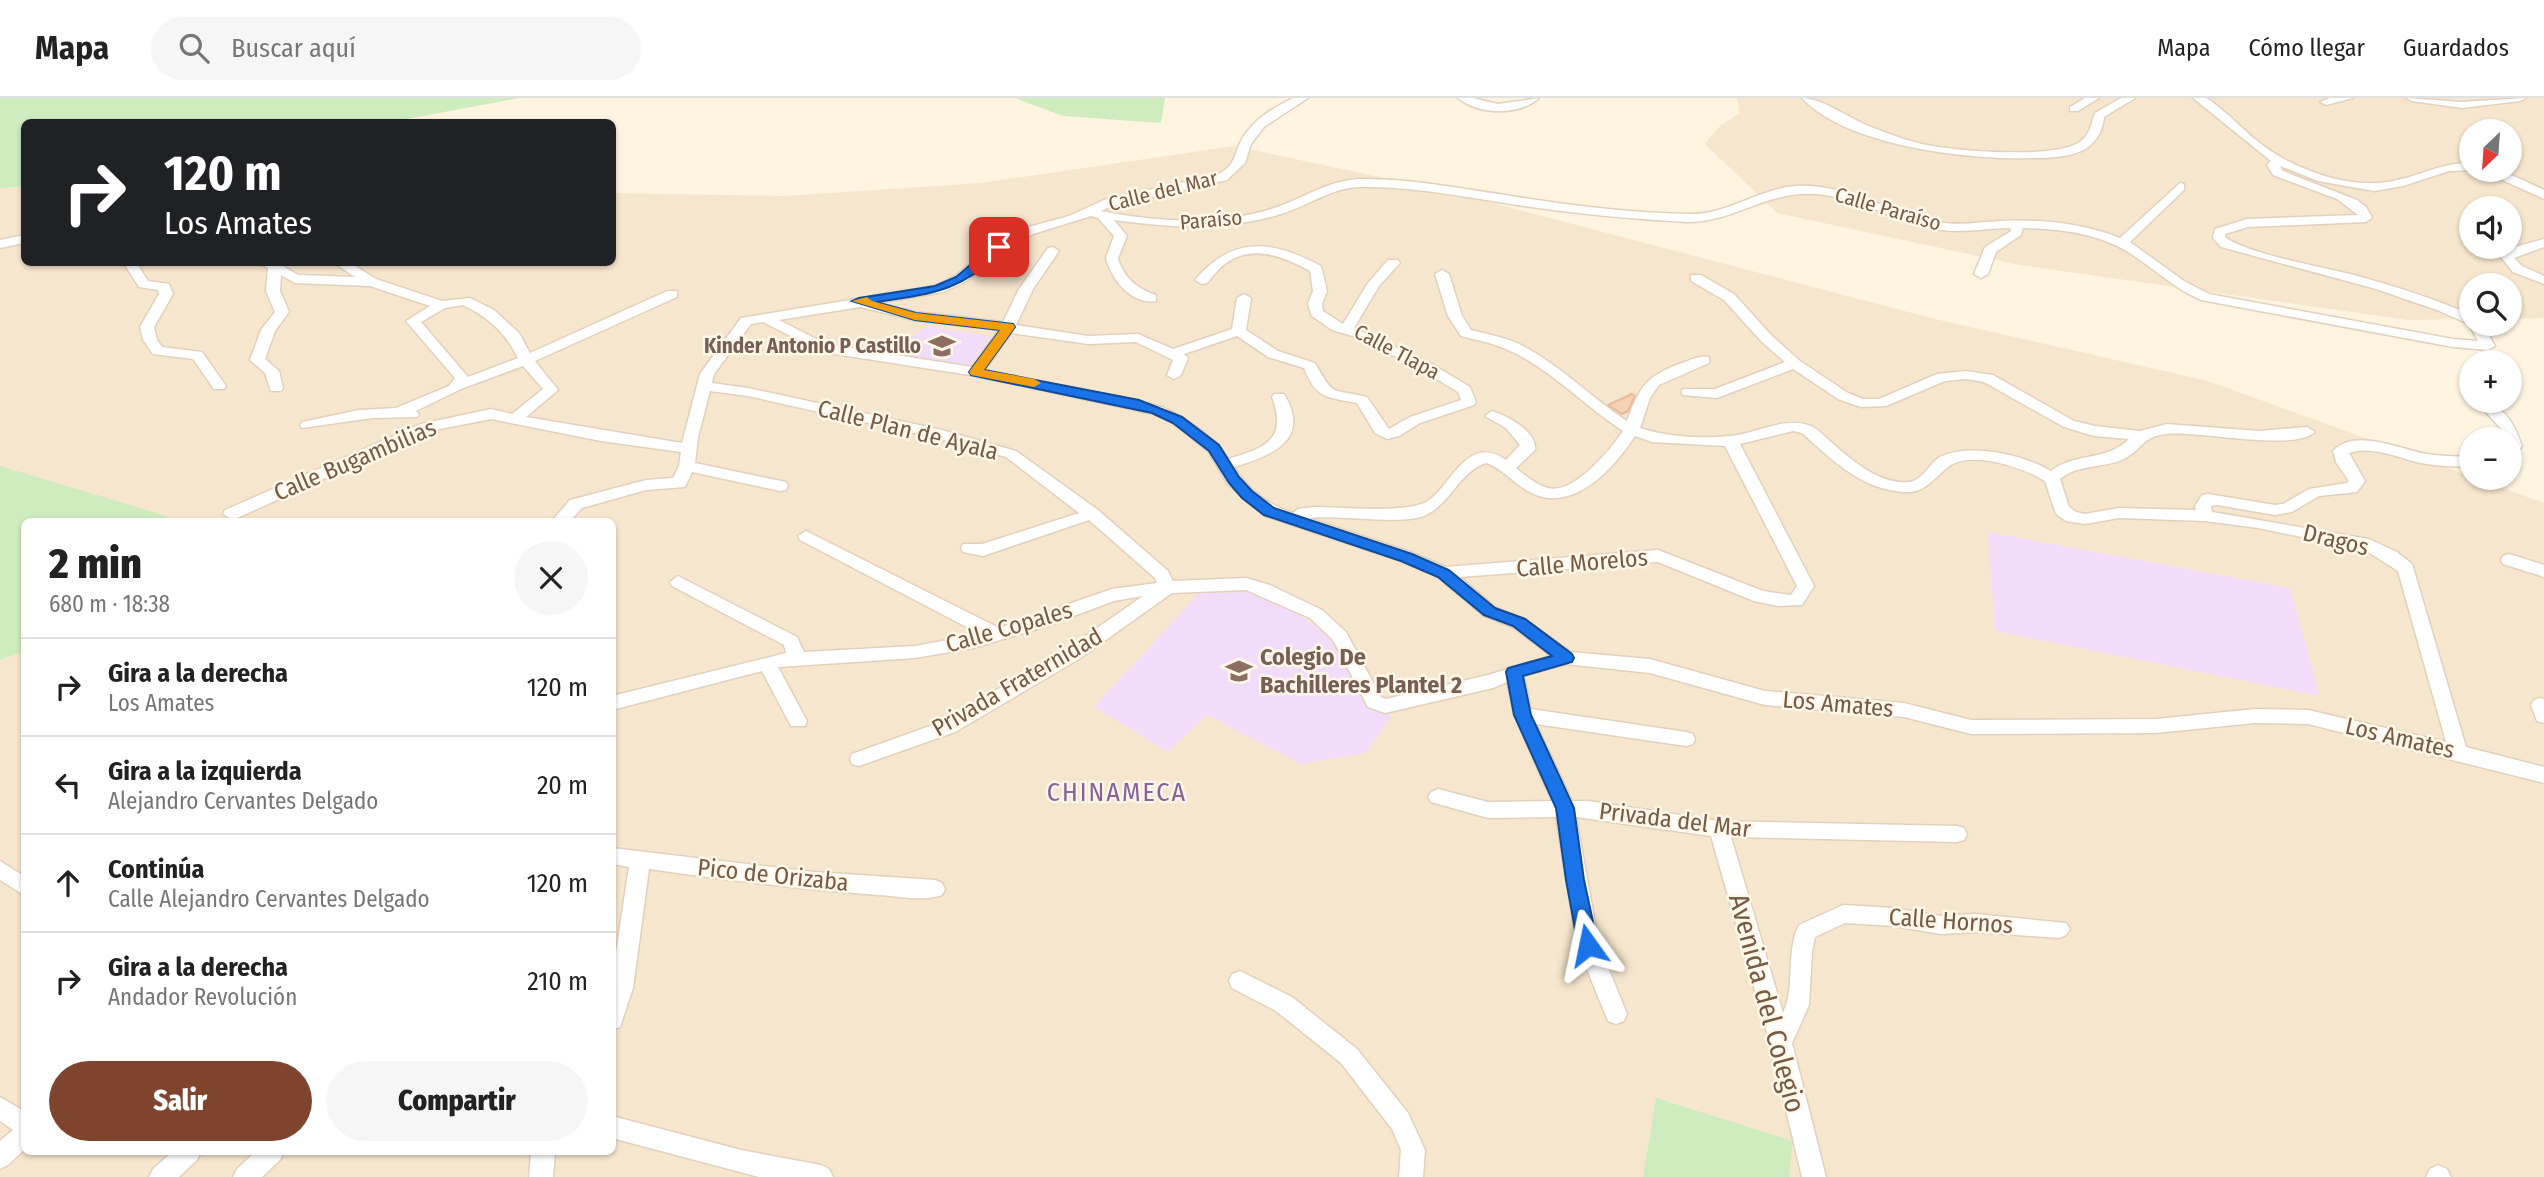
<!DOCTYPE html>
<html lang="es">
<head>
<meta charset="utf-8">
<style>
	:root { --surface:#fff; --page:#f6f6f6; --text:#222; --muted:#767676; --line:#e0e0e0; --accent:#7f442e }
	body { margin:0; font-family:"Fira Sans Condensed",sans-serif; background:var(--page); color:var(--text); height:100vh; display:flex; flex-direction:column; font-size:26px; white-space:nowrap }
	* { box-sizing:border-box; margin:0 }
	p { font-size:23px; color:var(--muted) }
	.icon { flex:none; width:38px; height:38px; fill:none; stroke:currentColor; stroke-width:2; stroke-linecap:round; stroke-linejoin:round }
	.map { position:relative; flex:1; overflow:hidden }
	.side { position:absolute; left:21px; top:420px; width:595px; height:637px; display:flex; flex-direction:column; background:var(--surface); border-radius:10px; box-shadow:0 2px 5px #0004 }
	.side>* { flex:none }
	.top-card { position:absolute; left:21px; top:21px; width:595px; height:147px; border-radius:10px; box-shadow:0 2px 5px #0004; background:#202124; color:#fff; overflow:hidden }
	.needle { width:46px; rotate:205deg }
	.tools { position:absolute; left:2459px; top:21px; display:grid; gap:14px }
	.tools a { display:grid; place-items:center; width:63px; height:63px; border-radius:50%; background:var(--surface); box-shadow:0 2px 5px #0004; font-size:35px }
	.pin { position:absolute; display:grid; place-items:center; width:60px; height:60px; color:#fff; margin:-30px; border-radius:14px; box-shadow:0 4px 10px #0006 }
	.me { position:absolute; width:77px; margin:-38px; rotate:348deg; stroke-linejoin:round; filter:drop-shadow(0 0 5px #0008) }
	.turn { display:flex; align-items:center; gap:24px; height:147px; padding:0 28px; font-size:32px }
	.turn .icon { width:91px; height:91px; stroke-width:2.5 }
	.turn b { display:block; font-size:49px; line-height:60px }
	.round { display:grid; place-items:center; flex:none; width:74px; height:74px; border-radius:37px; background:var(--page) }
	.head { display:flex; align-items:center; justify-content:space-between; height:119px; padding:0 28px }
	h1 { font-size:42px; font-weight:800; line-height:52px }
	.action { display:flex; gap:14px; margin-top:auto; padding:14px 28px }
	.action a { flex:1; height:80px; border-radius:42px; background:var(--accent); color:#fff; font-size:28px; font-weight:800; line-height:80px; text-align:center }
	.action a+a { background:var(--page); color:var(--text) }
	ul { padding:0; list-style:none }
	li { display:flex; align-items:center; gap:21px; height:98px; padding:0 28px; border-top:2px solid var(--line) }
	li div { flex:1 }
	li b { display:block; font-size:26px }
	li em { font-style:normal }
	header { display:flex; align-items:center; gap:42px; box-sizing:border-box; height:98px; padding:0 35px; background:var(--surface); border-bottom:2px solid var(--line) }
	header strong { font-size:33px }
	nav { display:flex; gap:38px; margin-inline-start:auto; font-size:24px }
	.search { width:490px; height:63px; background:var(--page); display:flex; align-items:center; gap:18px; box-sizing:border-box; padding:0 24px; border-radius:38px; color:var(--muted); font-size:26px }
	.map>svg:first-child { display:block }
</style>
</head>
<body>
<header>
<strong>Mapa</strong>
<div class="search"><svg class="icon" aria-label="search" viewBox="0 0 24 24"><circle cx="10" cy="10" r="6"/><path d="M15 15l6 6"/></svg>Buscar aquí</div>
<nav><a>Mapa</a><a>Cómo llegar</a><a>Guardados</a></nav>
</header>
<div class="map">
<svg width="2544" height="1079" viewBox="0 0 2544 1079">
	<rect width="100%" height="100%" fill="#fef4e0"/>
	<!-- residential -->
	<path fill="#f6e6ce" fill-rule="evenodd" d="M1737 0H2544V220L2510 221V187H2471V221L2408 222 2020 167 1777 115 1705 46 1720 28 1740 15ZM2471 33H2510V72H2471ZM2471 110H2510V149H2471Z
		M1234 48 1451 94 1931 220 2208 283 2544 405V1079H0V552L24 534V1054H612V424L141 423 0 381V90L24 89V164H612L613 95 785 98 981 85Z"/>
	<!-- education -->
	<path fill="#f1ddfa" d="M925 229 991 238 968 270 886 258Z
		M1988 434 2290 490 2320 598 1995 533Z
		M1255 494 1290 510 1335 542 1365 603 1392 617 1366 655 1301 666 1207 617 1168 654 1094 609 1199 495Z"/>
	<!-- green -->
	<path fill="#ceecbe" d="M0 0H519L391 24H24V89L0 90Z
		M1015 0H1165L1161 25 1063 18Z
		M0 368 167 418 161 424H24V553L0 562Z
		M1656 1000 1793 1043 1789 1079H1643Z"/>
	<!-- building -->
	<path fill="#f5d2b6" stroke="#e8b996" stroke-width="2" d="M1632 296 1635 298 1628 313 1622 316 1608 307Z"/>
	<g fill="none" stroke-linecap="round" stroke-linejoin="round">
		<defs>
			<path id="minor" d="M1293 0H1308L1264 29 1251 46 1245 65 1227 82 1112 108 1101 113C1156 124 1220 128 1274 110 1302 101 1327 83 1358 81 1407 80 1457 90 1505 97 1565 107 1627 115 1689 116 1727 117 1758 91 1795 88 1846 85 1890 115 1938 124 1958 128 1980 124 2001 123 2041 121 2082 125 2120 140L2180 85 2184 86V92L2130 144 2184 183 2209 196 2453 241 2478 243 2469 226 2437 212 2376 191 2221 149 2213 140 2215 131 2247 121 2358 117 2337 101 2273 77 2267 67 2271 63 2193 0H2206L2211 3C2230 17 2246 35 2265 49 2297 72 2347 90 2387 84 2417 80 2440 64 2471 65V72H2474L2449 73 2403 88 2374 93 2318 83 2280 68 2282 72 2290 76 2357 102 2366 109 2372 120 2366 124 2248 129 2225 136V139C2244 155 2326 170 2354 177 2394 188 2433 200 2471 217V226H2483L2495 248 2488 252 2453 249 2201 202C2173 190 2154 170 2128 154 2097 135 2059 131 2023 130L2021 137 1996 154 1988 176 1981 180 1974 176 1985 149 2011 133 2010 130C1986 130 1960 136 1936 131 1895 123 1857 99 1815 96 1769 92 1732 125 1687 124 1632 121 1578 116 1524 108 1470 100 1415 88 1361 89 1332 89 1308 108 1281 116 1226 133 1170 130 1114 122L1127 138 1118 160C1124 180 1136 190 1156 197V203C1131 207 1111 181 1106 160L1114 138 1098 120 1091 118 1033 136 1004 152 965 184 943 194 878 205 915 214 1003 224 1019 191 1048 150 1053 149 1059 153 1033 191 1016 227 1088 238 1138 236 1173 251 1232 231 1237 200 1244 196 1251 200 1246 232 1278 253 1315 265C1335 300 1330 290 1367 299L1389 331 1410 319 1461 302 1458 294 1420 271 1356 239 1332 232 1312 218 1308 206 1313 193 1310 173C1287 160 1256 147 1231 162 1221 167 1214 177 1207 185L1202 186 1195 182C1233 137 1272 142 1321 168L1327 193 1322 206 1323 213 1343 226 1368 185 1388 162H1398L1400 165 1379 188 1354 230 1430 265 1470 289 1476 304 1474 307 1420 325 1399 338 1387 341 1375 335 1357 305C1327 299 1316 301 1304 270L1268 259 1237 238 1184 256 1188 260 1181 277 1174 281 1167 277 1173 262 1136 244 1088 246 1011 235 985 272 1162 309C1188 321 1213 337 1228 361 1265 350 1288 342 1272 299L1274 296H1284C1312 342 1271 358 1234 369 1248 392 1268 407 1293 415L1298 411 1314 409C1340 409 1408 416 1428 403 1452 387 1467 335 1506 362L1520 347 1506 330 1485 318 1492 313C1507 318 1537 333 1535 352L1516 370C1525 377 1536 387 1548 390 1573 397 1610 352 1623 333 1584 308 1551 271 1508 252 1494 245 1476 242 1461 238L1448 218 1435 176 1442 172 1449 176 1462 218 1471 232C1487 236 1504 239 1519 246 1559 266 1590 299 1627 323 1640 288 1646 278 1682 265 1691 262 1700 257 1709 259V265L1659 287 1650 300 1640 330C1667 339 1701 341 1730 338 1756 336 1782 319 1808 327 1816 329 1823 337 1830 343 1850 361 1879 387 1909 384 1924 382 1930 363 1942 358 1973 345 2024 357 2051 373 2075 354 2106 364 2129 341L2094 338 2064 329 1984 284 1966 281 1945 283 1886 308 1861 309 1838 301 1793 271 1717 300 1683 297 1681 294 1683 291H1715L1785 264 1761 243 1724 202 1691 183V177H1701L1734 196 1771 237 1800 263 1848 295 1863 301H1879L1937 276 1966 273 1993 277 2074 323 2095 328 2140 333 2167 326 2259 333 2307 329 2315 334C2295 354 2195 332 2166 336 2142 339 2143 350 2126 360 2104 371 2080 365 2060 381L2069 409 2076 414 2085 416 2119 410 2196 412 2195 408 2202 397 2208 396 2275 407 2283 406 2309 391 2347 385 2349 383 2336 364 2333 353C2355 329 2401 352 2427 356 2442 358 2456 359 2471 358V368C2454 369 2437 368 2421 365 2398 360 2372 347 2349 355L2365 383 2357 394 2319 398 2292 414 2275 417 2217 407 2211 408 2212 414 2369 441 2397 454 2412 466 2466 649 2544 669V685L2308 626 2255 625 2156 635 1971 636 1904 619 1765 607 1650 575 1566 566 1524 578 1531 611 1686 634 1693 636 1695 641 1693 646 1686 648 1536 626 1572 703H1588L1719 723 1957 728 1964 730 1967 736 1964 742 1957 744 1731 739 1783 915C1796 888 1785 855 1799 827L1843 807 1894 810 1941 818 1975 816 2066 825 2070 831 2066 837 2059 840 1975 834 1941 836 1894 828 1845 825 1815 839 1812 854 1809 907 1792 945 1826 1079H1802L1770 945 1711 738 1576 719 1599 847 1627 916 1624 923 1616 926 1608 923 1577 847 1556 719 1488 720 1431 704 1428 699 1431 694 1438 691 1488 704 1552 703 1514 617 1507 584 1493 590 1385 615 1368 609 1333 542 1310 520 1246 492 1172 495 1079 561 955 634 859 668 852 666 850 661 852 656 941 624 1067 551 1143 498 1114 503 1047 528 973 550 915 560 778 569 807 623 805 628H791L762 573 612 612V598L786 555 784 547 672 488 670 484 678 478 797 539 804 554 915 548 980 536 800 442 798 438 806 433 999 530 1112 491 1157 485 1155 480 1089 422 983 458 963 454 961 450 963 446H982L1079 415 1006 359 940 341 748 298 710 293 698 339 695 365 786 384 788 388 786 392 780 393 692 374 685 389 646 392 582 410 569 424H551L570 402 646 382 673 380 679 368 681 354 601 343 491 321 430 333 237 420 231 421 223 416 225 412 421 326 491 311 512 316 543 291 523 268 461 291 416 313 419 316 417 319 372 320 302 330 300 327 302 324 359 312 396 310 449 288 455 280 406 223 430 208 370 188 295 185 281 177 280 193 289 214 275 233 265 261 279 273 283 290 281 293H271L265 275 250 262 261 232 275 214 266 193 268 170 257 164H276L298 177 355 179 333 164H349L376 181 442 203 470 200 494 212 519 235 530 255 667 193H677V199L535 263 558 292 526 319 682 345 700 276 741 220 935 188 955 178 994 146 1025 130 1069 118 1104 102 1219 76C1237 65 1233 58 1242 41 1254 21 1273 10 1293 0ZM463 207C489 220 505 234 518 260L468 279 421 224 445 210ZM860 209 915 222 999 232 972 269 826 246 779 222ZM763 224 822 254 976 278 1153 316 1173 325 1208 353 1228 386 1263 417 1401 463 1438 479 1484 518 1513 529 1551 558 1488 577 1386 601 1381 599 1346 534 1322 512 1270 487 1246 480 1173 483 1168 473 1098 412 1016 353 942 332 748 290 712 285 714 276 751 226ZM1793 333 1802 335C1832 362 1864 394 1908 394 1926 394 1935 379 1948 369 1970 351 2024 370 2045 383L2056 416 2066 423 2085 426 2119 420 2205 423 2258 430 2365 452 2398 473 2446 644 2308 612 2255 611 2156 621 1971 622 1904 605 1765 593 1650 561 1570 554 1525 521 1496 510 1460 479 1658 464 1754 503 1778 508 1802 507 1814 488 1740 346ZM1635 338 1652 344 1725 348 1797 488 1791 497 1763 493 1658 452 1446 469 1413 455 1308 420C1336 416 1405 428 1426 417 1451 405 1460 373 1486 365 1500 369 1513 384 1526 392 1570 419 1612 373 1635 338Z
				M1458 0H1473L1498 6 1539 0C1519 18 1479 17 1458 0Z
				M1802 0C1822 0 1850 21 1871 29 1887 35 1904 42 1922 46 1953 53 2057 62 2081 43 2091 35 2091 25 2095 15L2121 0H2135L2104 19C2103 31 2098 42 2087 50 2071 60 2048 60 2030 60 1968 62 1846 48 1802 0Z
				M2085 0H2099L2078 13H2070V9Z
				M2330 0H2353L2326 7 2320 4Z
				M2406 0 2462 4 2526 0 2520 3 2462 10 2412 3Z
				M2480 72C2505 71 2522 82 2544 92V101Z
				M24 137V145L0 150V142Z
				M2544 141V149L2514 160 2522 168 2544 178V186L2513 174 2501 159 2507 151Z
				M123 164H136L148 183 169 186 173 196 154 229 157 242 162 249 202 254 226 288 224 291H214L193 261 153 256 143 242 140 229 159 196 158 192 139 189Z
				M2490 307C2508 312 2516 331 2522 348L2515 358 2510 360V341H2504L2501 331 2483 311Z
				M2509 456 2544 467V479L2503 466 2501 462 2503 458Z
				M2540 600 2544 601V625L2537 623 2531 607 2534 602Z
				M612 750 814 774 935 782 942 785 945 791 942 797C924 804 898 798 878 797 801 791 725 782 649 771L633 890 620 929 612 932V881L629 769 612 766Z
				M0 763 24 778V797L0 782Z
				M1240 873 1292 899 1357 951 1408 1015 1425 1052 1423 1079H1399L1401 1052 1392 1031 1341 965 1276 913 1232 890 1229 883 1232 876Z
				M0 999 24 1013V1052L8 1067 0 1071V1043L13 1032 0 1023Z
				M612 1018 741 1052 821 1067 829 1071 833 1079H759L612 1040Z
				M172 1054H201L197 1062 179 1079H149L153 1071Z
				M255 1054H284L280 1062 262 1079H233L237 1071Z
				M531 1054H555L553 1079H529Z
				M2438 1067 2447 1071 2451 1079H2426L2430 1071Z"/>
		</defs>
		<!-- minor casing -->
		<use href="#minor" stroke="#e2d0bc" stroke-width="3"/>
		<!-- minor -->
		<use href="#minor" fill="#fff" fill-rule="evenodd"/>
	</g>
	<!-- route -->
	<path fill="#1a73e8" stroke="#114b97" stroke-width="2" d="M995 146 1005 149C965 193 931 196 876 204L916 215 1013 226 1015 229 984 272 1139 302 1182 319 1219 347 1239 379 1252 393 1274 410 1412 456 1449 472 1495 510 1525 521 1572 556 1574 560 1572 564 1523 578 1531 617 1574 710 1584 782 1598 847 1595 853 1588 855 1581 853 1578 847 1566 782 1556 710 1514 617 1506 574 1508 570 1552 558 1513 528 1484 517 1438 479 1401 463 1264 417 1242 400 1229 385 1209 353 1173 325 1152 315 971 277 969 274 1000 232 915 222 852 203 859 200 935 188 956 179Z"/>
	<!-- slow -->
	<path fill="#f59e0b" d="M867 199 872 203 916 215 1013 226 1015 229 984 272 1034 281 1041 285 1034 289 971 277 969 274 1000 232 915 222 852 203Z"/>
	<!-- icons -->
	<defs>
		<symbol id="school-bare" viewBox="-9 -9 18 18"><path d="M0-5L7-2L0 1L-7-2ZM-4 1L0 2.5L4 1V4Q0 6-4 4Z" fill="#8d6e63" stroke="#fff7e8" stroke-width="2.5" paint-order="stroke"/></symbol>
	</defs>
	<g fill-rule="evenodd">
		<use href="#school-bare" x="923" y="229" width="38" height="38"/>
		<use href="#school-bare" x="1220" y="554" width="38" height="38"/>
	</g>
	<g text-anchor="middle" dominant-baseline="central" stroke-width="5" stroke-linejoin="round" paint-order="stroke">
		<!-- far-street labels -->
		<g font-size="21" fill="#765a46" stroke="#fff7e8">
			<text transform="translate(1163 93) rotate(-14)">Calle del Mar</text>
			<text transform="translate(1888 111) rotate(16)">Calle Paraíso</text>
			<text transform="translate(1211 122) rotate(-5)">Paraíso</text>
			<text transform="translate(1397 254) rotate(28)">Calle Tlapa</text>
		</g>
		<!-- far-education labels -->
		<g font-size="21" font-weight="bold" fill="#785e54" stroke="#fff7e8" text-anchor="end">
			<text x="921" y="248">Kinder Antonio P Castillo</text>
		</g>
		<!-- street labels -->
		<g font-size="24" fill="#765a46" stroke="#fff7e8">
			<text transform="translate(908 332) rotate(14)">Calle Plan de Ayala</text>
			<text transform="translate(355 362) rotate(-23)">Calle Bugambilias</text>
			<text transform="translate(2336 442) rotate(14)">Dragos</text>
			<text transform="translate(1582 465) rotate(-5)">Calle Morelos</text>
			<text transform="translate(1009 529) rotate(-16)">Calle Copales</text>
			<text transform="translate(1017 584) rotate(-30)">Privada Fraternidad</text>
			<text transform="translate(1838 606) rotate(5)">Los Amates</text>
			<text transform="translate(2400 640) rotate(13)">Los Amates</text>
			<text transform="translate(1675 722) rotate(7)">Privada del Mar</text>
			<text transform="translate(773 777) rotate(6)">Pico de Orizaba</text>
			<text transform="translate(1951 823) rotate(4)">Calle Hornos</text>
		</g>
		<!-- education labels -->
		<g font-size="24" font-weight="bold" fill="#785e54" stroke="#fff7e8" text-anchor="start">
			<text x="1260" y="559">Colegio De<tspan x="1260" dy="28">Bachilleres Plantel 2</tspan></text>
		</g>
		<!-- neighbourhood labels -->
		<g font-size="26" letter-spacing="2" fill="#8a619a" stroke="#fff7e8">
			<text x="1117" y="694">CHINAMECA</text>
		</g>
		<!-- near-street labels -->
		<g font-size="28" fill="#765a46" stroke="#fff7e8">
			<text transform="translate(1767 905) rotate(75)">Avenida del Colegio</text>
		</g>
	</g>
</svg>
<div class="tools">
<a><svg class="needle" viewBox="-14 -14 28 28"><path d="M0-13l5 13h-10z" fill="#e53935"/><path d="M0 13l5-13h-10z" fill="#767676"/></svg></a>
<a><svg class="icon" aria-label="sound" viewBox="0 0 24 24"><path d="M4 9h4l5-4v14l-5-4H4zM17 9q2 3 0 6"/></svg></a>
<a><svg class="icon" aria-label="search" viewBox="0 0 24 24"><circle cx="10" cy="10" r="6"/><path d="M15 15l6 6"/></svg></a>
<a>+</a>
<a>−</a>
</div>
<div class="pin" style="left:999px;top:149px;background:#d93025"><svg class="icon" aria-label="arrive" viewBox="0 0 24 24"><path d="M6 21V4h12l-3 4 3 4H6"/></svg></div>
<svg class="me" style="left:1588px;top:847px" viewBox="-20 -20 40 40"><path d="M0-17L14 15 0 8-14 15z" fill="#1a73e8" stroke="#fff" stroke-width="4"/></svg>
<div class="top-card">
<div class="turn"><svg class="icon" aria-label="right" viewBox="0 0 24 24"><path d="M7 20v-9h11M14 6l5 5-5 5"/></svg><div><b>120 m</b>Los Amates</div></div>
</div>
<section class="side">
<div class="head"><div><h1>2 min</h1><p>680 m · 18:38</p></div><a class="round"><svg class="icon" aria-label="close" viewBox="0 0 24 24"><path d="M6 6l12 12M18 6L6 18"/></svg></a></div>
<ul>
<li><svg class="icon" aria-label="right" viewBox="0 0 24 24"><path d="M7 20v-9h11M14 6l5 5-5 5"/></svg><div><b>Gira a la derecha</b><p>Los Amates</p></div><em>120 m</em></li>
<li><svg class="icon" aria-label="left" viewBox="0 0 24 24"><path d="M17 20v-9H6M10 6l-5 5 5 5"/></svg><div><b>Gira a la izquierda</b><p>Alejandro Cervantes Delgado</p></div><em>20 m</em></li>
<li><svg class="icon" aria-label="ahead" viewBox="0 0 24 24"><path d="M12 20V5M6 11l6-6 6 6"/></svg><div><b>Continúa</b><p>Calle Alejandro Cervantes Delgado</p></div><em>120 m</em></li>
<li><svg class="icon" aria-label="right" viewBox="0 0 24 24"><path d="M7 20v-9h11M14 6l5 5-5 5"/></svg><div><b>Gira a la derecha</b><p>Andador Revolución</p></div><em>210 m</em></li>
</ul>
<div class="action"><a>Salir</a><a>Compartir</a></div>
</section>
</div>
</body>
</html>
